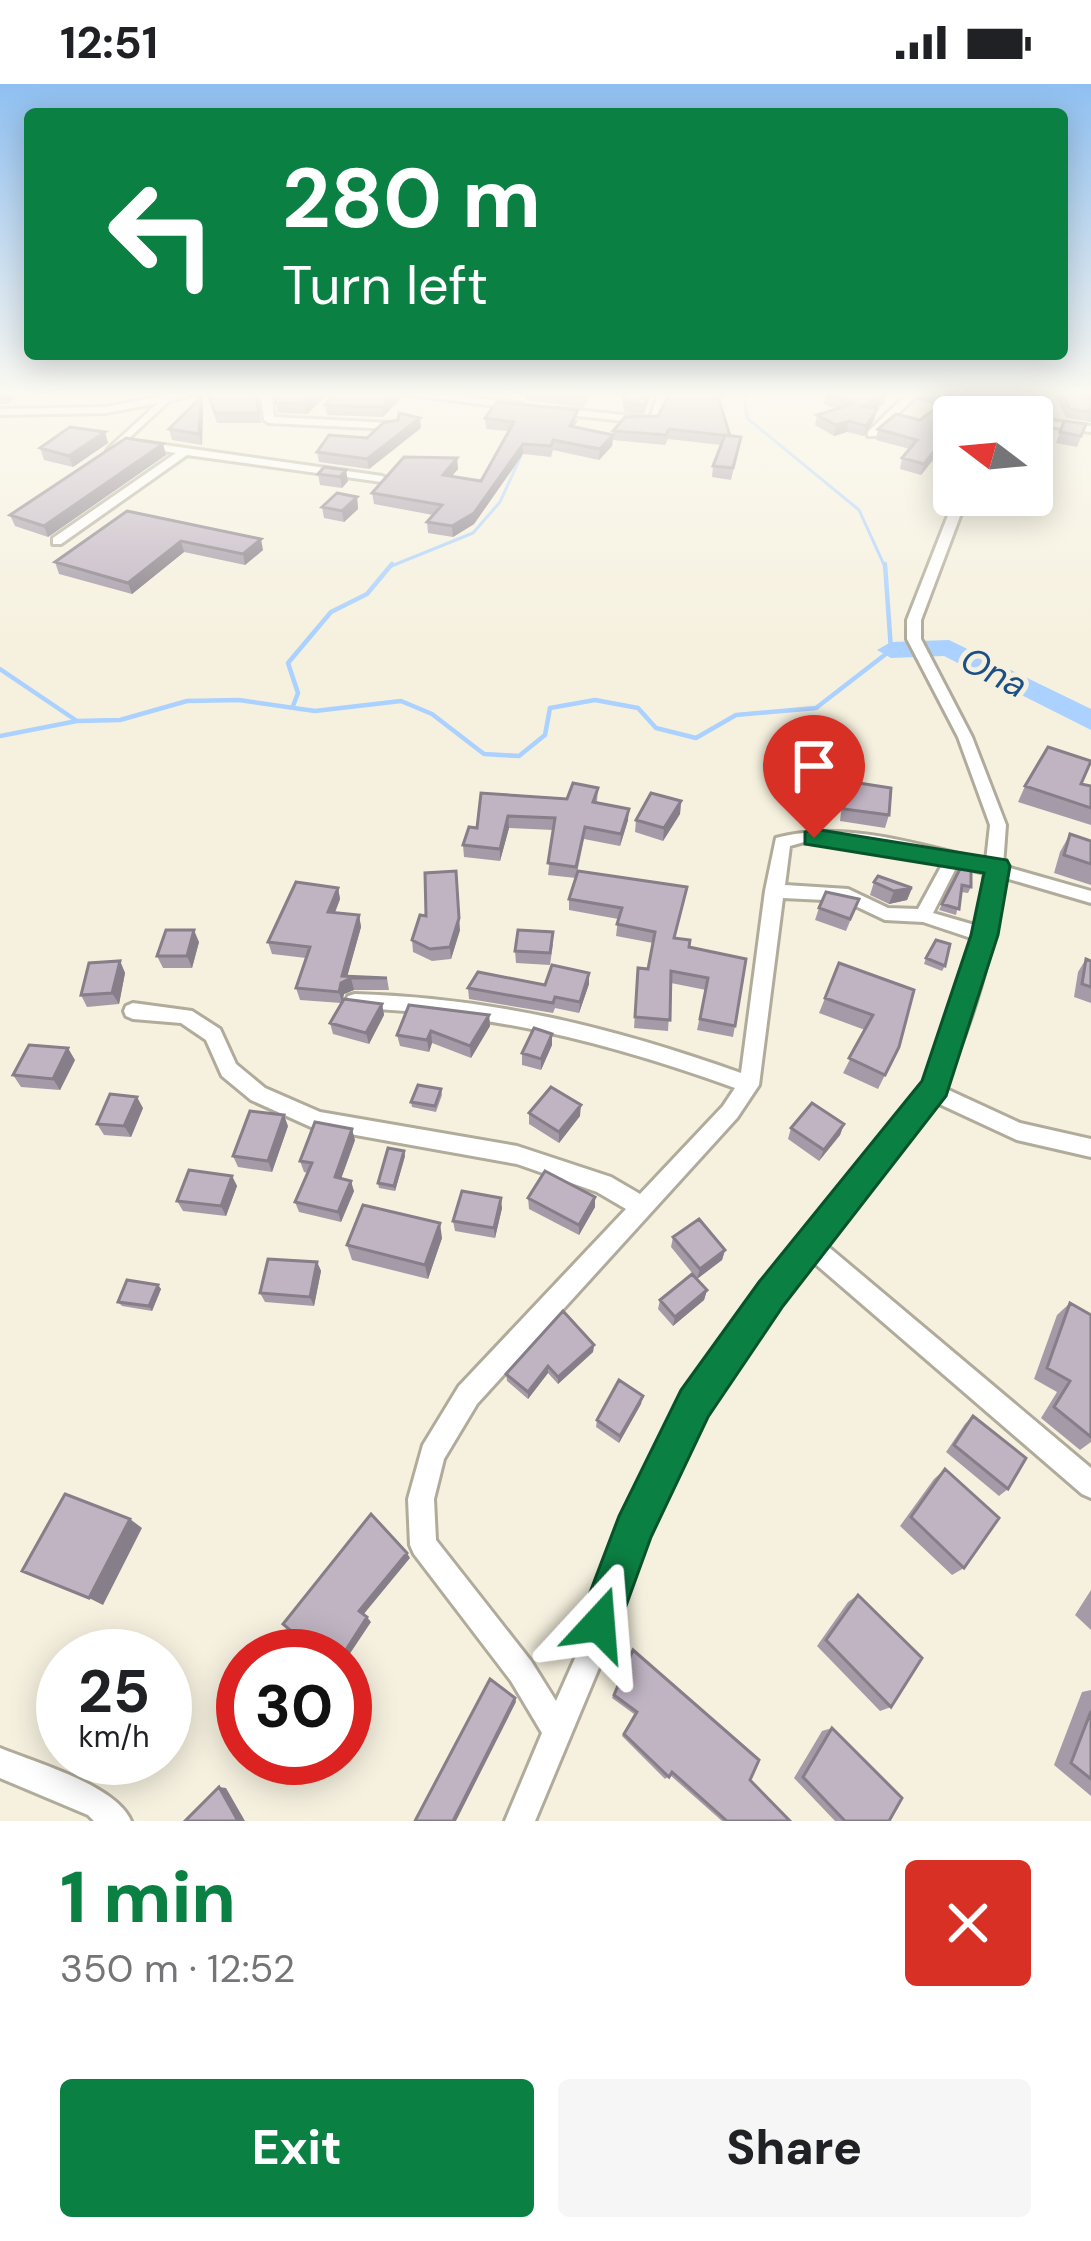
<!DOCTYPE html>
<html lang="en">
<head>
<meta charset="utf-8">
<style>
	:root { --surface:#fff; --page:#f6f6f6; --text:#202124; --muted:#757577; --accent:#0b8043 }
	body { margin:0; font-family:"DM Sans",sans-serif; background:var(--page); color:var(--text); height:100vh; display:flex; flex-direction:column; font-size:45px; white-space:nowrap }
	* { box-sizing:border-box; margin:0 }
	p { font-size:39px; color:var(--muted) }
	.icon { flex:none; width:66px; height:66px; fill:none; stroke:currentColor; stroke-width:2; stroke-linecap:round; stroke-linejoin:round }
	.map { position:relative; height:1737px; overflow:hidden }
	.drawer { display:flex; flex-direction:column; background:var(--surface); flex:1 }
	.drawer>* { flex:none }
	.hud { position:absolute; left:24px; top:24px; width:1044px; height:252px; border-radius:12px; box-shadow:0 6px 30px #0003; background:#0b8043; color:#fff; overflow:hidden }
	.needle { width:78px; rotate:286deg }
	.buttons { position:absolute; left:933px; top:312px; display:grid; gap:24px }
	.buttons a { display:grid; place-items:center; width:120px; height:120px; border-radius:12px; background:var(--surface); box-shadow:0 6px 30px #0003; font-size:60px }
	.speed { position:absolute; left:36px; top:1545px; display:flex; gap:24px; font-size:60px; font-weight:700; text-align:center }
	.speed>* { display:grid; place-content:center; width:156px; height:156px; border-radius:50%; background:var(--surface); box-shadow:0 6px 30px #0003; line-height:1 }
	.speed small { font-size:30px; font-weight:400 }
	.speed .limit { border:18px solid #d22; background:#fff; color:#111 }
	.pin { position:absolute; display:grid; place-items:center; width:102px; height:102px; color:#fff; margin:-123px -51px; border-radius:50% 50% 50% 0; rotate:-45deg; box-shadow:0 0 12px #0007 }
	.pin .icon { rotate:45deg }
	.me { position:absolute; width:132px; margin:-66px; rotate:19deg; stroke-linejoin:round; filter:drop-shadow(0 0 9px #0008) }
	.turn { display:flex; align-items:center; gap:42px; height:252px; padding:0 60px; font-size:54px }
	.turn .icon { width:156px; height:156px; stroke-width:2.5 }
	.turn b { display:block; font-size:84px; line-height:102px }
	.round { display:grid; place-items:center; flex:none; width:126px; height:126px; border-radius:12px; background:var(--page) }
	.overview { display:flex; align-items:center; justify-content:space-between; height:204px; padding:0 60px }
	h1 { font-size:72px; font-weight:800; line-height:90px; color:var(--accent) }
	.cta { display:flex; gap:24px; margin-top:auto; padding:24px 60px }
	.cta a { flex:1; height:138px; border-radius:12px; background:var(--accent); color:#fff; font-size:48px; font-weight:800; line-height:138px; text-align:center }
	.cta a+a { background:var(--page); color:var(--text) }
	.status { display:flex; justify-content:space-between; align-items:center; height:84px; padding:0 60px; background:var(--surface); direction:ltr }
	.status svg { height:33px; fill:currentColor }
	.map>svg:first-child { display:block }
</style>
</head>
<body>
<div class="status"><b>12:51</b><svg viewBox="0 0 49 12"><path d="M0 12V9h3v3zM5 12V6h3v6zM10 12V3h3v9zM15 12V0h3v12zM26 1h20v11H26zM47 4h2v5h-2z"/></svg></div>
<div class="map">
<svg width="1091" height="1737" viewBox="0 0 1091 1737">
	<rect width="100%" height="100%" fill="#f6f1df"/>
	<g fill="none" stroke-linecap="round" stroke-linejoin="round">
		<!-- stream-far1 -->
		<path stroke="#aad1ff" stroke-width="3" d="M744 309 747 334 859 426 885 483
			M389 483 473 449 500 418 521 372"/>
		<!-- stream -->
		<path stroke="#aad1ff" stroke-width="4.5" d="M0 585 77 637
			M293 622 298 609 288 579 331 528 367 510 392 480
			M0 652 77 637 120 636 187 617 239 616 315 627 401 617 432 630 484 670 519 672 545 651 550 624 595 616 638 624 656 644 696 654 736 631 816 624 891 566 885 480"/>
		<!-- river -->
		<path fill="#aad1ff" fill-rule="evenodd" d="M949 556 1091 625V646L944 572 891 574 877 566 891 558Z"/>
		<defs>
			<path id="street" d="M178 309H200L169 317 112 370 107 367 108 365 158 319 106 329 0 331V325L106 323Z
				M261 309H271L274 333 392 339 397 342 392 345 269 339 264 336Z
				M394 309H428L519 319 524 322 519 325Z
				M654 309H664L667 313 659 337 654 340 558 330 553 327 558 324 650 334 657 313Z
				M908 309H919L876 352H868V348Z
				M1038 309H1048L1037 335 1091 342V348L1032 340V333H1027Z
				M143 358 382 392 388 395 382 398 187 371 61 460H53V454L176 369 139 363V359Z
				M956 411H968L921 536V555L972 653 1006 741 1003 782 1091 807V819L1002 793C996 859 972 944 942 1003L1020 1039 1091 1055V1073L1017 1056 935 1018 825 1160 1091 1384V1414L1082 1410 812 1177 779 1218 704 1328 645 1450 603 1574 535 1737H505L542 1649 511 1597 414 1470 410 1461 408 1415 423 1361 459 1302 626 1125 597 1108 517 1080 311 1043 251 1016 222 992 206 956 181 939 133 935 126 932 124 927 126 922 133 919 192 927 220 945 236 980 265 1004 320 1028 517 1062 611 1093 640 1110 723 1022 735 1004C608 958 491 929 355 924L348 922 346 917 348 912 355 910C492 914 612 943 741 989L765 807 776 754C843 736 921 761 986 777L990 741 958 653 907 555V536ZM804 758 839 760 943 779 918 825 888 824 848 805 785 801 790 762ZM957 782 985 789 978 842 933 829ZM783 814 845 817 885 836 923 838 974 855 940 968 917 1013 763 1202 686 1310 624 1437 576 1572 556 1617 531 1577 436 1456 434 1415 444 1375 477 1320 737 1034 759 1001Z
				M0 1664C36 1679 116 1701 131 1737H94L88 1731 0 1694Z"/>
		</defs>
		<!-- street casing -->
		<use href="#street" stroke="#b0ab9a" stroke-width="6"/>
		<!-- street -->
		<use href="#street" fill="#fff" fill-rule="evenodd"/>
	</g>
	<!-- wall -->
	<path fill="#a59ba8" d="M0 309H22L7 320H0Z
		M207 309H257L261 339H217Z
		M274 309H329L307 330 278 329Z
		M526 309H588V316L584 323 526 316Z
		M622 309H652L644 330 624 328Z
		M669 309H726V313H718L730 352 741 353 731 396 712 393 713 382 721 361 668 355 665 361 613 356 612 362 599 376 553 366 551 373 523 370 474 440 453 453 428 449 427 438 433 431 374 420 372 409 457 374 458 385 451 392 481 397 508 347 486 345 485 334 578 336 574 343 613 351V347L658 332Z
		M826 309 884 320 874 325H877L874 336 864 352 847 348 834 352 815 341 817 331 837 325 824 320Z
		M920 309H1018L999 327 1006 328 1004 333H954V383L932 377 921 391 900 385 902 374 910 365 876 356 878 345 920 336 939 322 918 316Z
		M1054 309H1091V338L1066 334Z
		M201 313 203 323 202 361 172 356 169 345Z
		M401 314 383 333 327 331 325 321Z
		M1064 337 1086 340 1077 363 1056 359Z
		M421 344 369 385 319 378 317 368 367 354Z
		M105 348 108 359 73 383 44 376 40 364Z
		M163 360 166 371 48 453 15 442 10 431Z
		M324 383 348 397 342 404 320 401 318 390Z
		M357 413 358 425 344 438 324 434 322 423Z
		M127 427 263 466 245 481 184 468 132 510 59 490 55 478Z
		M846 697 889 731 885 744 840 737 843 709Z
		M1081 700 1091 702V741L1018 718 1025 702Z
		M598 704 597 718 628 736 620 762 584 755 576 794 687 803 675 854 689 863 735 942 733 953 697 946 706 906 671 899 668 947 634 944 638 884 648 885 653 859 616 852 618 835 569 826V815L576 794 548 791 553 746 509 744 500 777 464 773 463 761 477 744 481 709 567 715Z
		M681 717 680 730 663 757 635 748 636 736Z
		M1070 750 1091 757V801L1054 789 1060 768Z
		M962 781 971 803 968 809 961 808 956 831 939 826Z
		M874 798 912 804 907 816 889 820 870 811Z
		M338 804 340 815 335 829 359 831 361 843 347 892 387 894 389 906H354L344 910 342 917 382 920 384 931 369 960 333 950 330 939 341 919 300 916 296 904 306 874 272 870 268 858Z
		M859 815 846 847 815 836 819 824Z
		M460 846 451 875 432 877 413 868 412 856Z
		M199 858 192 884H163L157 872Z
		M553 860 550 881 516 879 515 867Z
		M926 874 945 882 942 887 924 880Z
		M1086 875 1091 877V919L1074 913 1078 888Z
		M120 877 125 889 119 920 87 923 81 911Z
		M839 879 899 963 878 1005 843 989 865 946 819 929Z
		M589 900 579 929 555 924 553 929 469 915 468 904Z
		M489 931 490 942 471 974 432 959 429 968 400 962 397 951Z
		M552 950V961L541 986 522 981V969Z
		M75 976 60 1006 21 1003 13 991Z
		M441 1005 442 1011 436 1028 412 1023 411 1018Z
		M143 1024 131 1053 104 1051 97 1040Z
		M529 1029 580 1032 559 1059 529 1040Z
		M844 1040 840 1051 819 1077 788 1055 791 1044Z
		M288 1042 272 1088 238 1083 233 1072Z
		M355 1056 341 1095 354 1107 341 1138 299 1128 295 1118 308 1089 304 1088 300 1077Z
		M405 1072 395 1107 379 1104 378 1099Z
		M232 1092 237 1102 226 1132 183 1127 177 1117Z
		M595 1113V1123L579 1151 529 1125 528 1114Z
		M502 1124 495 1154 455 1147 453 1137Z
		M673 1153 725 1166 722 1176 697 1195 671 1163Z
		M442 1154 428 1195 352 1176 347 1161Z
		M317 1178 321 1187 314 1222 265 1218 260 1209Z
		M158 1201 161 1205 152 1227 122 1222 118 1218Z
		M707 1206 704 1216 673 1242 658 1225 660 1216Z
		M1070 1219 1091 1231V1358L1080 1366 1041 1334 1057 1308 1034 1295 1057 1231Z
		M594 1261 593 1268 558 1300 548 1289 528 1315 507 1297 506 1290Z
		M641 1320 619 1359 596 1343 597 1336Z
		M973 1332 1008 1405 999 1412 946 1368 965 1340Z
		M945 1385 964 1484 952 1491 900 1442 934 1395Z
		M1091 1506V1546L1075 1531Z
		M858 1511 891 1623 880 1627 817 1562 848 1518Z
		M633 1566 750 1696 790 1737H722L670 1691 665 1695 622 1652 634 1630 612 1614Z
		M1091 1606V1712L1054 1681 1082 1608Z
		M832 1644 889 1737H835L794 1694 822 1647Z"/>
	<!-- shaded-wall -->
	<path fill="#867e88" d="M5 309H22L7 320 3 310Z
		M317 309H329L307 330 305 320Z
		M395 309H400L401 314 383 333 382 323Z
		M886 309 884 320 860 333 862 322Z
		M1010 309H1018L992 333 993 325Z
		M201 313 203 323 202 361 199 350Z
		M877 325 874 336 864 352 866 342Z
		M420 334 421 344 369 385 367 375Z
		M849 337 847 348 834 352 836 341Z
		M105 348 108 359 73 383 69 372Z
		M613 351 612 362 599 376 600 365Z
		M163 360 166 371 48 453 44 442Z
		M523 360V370L474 440 453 453 452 442Z
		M935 366 932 377 921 391 924 380Z
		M457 374 458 385 444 402 443 391Z
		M346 386 348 397 342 404 340 393Z
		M357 413 358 425 344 438 342 427Z
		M261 455 263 466 245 481 243 470Z
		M181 457 184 468 132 510 128 499Z
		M681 717 680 730 663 757 664 744Z
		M629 725 628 736 620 762 621 750Z
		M508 732 509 744 500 777V765Z
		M456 787 460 846 451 875 450 863Z
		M338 804 340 815 330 840 328 828Z
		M912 804 907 816 889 820 894 807Z
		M359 831 361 843 346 897 351 894 354 906 344 910 342 919 339 908 342 892Z
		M194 846 199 858 192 884 187 872Z
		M120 877 125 889 119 920 112 909Z
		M589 889V900L579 929 580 918Z
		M382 920 384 931 369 960 366 949Z
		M489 931 490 942 471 974 470 962Z
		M431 947 432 959 429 968 427 956Z
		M552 950V961L541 986V975Z
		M68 964 75 976 60 1006 53 995Z
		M137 1013 143 1024 131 1053 124 1042Z
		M581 1021 580 1032 559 1059V1048Z
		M284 1031 288 1042 272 1088 268 1077Z
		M844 1040 840 1051 819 1077 824 1066Z
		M352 1045 355 1056 338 1103 335 1093Z
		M404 1067 405 1072 395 1107 394 1102Z
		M232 1092 237 1102 226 1132 221 1122Z
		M351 1097 354 1107 341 1138 338 1128Z
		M595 1113V1123L579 1151V1141Z
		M501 1114 502 1124 495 1154 494 1144Z
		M440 1139 442 1154 428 1195 425 1181Z
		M725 1166 722 1176 697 1195 700 1185Z
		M317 1178 321 1187 314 1222 310 1213Z
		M158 1201 161 1205 152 1227 149 1222Z
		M707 1206 704 1216 673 1242 675 1233Z
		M594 1261 593 1268 558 1300V1293Z
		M548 1282V1289L528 1315V1308Z
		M643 1312 641 1320 619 1359 620 1352Z
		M130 1435 142 1444 103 1521 89 1514Z
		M407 1469 410 1474 363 1531 359 1527Z
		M367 1533 371 1538 345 1577V1572H342Z
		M515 1614 516 1618 456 1737H453Z
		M219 1703 226 1704 245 1737H238Z"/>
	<!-- building -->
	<path fill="#c0b4c3" stroke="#867e88" stroke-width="3" d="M208 309H256L259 329H215Z
		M274 309H317L305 320 276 319Z
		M334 309H395L382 323 325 321Z
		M551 309H586L584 313Z
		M624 309H649L645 321 624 318Z
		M670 309H717L730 352 669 345 666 351 613 347 625 333 658 332Z
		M826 309H886L862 322 877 325 866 342 849 337 836 341 817 331 852 320Z
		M934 309H1010L993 325 1006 328 1001 333H954V371L935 366 924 380 902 374 917 356 878 345 896 330 920 336 951 313Z
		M1062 309H1091V328L1070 325Z
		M201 313 199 350 169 345Z
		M497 318 578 326 570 342 613 351 600 365 553 356 551 362 523 360 474 429 452 442 427 438 442 421 372 409 404 373 457 374 443 391 481 397 514 338 485 334Z
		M399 329 420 334 367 375 317 368 329 351 367 354 383 339 398 336Z
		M1064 337 1086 340 1081 352 1060 348Z
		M70 343 105 348 69 372 40 364Z
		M725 351 741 353 733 384 713 382Z
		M126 354 163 360 44 442 10 431Z
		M324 383 346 386 340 393 318 390Z
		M337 409 357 413 342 427 322 423Z
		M127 427 261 455 243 470 181 457 128 499 55 478Z
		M1048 663 1091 677 1081 700 1091 702V724L1025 702Z
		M846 697 891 704 889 731 844 725Z
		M573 699 598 704 593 718 629 725 621 750 585 743 576 783 548 779 555 734 508 732 500 765 463 761 469 743 477 744 481 709 567 715Z
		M651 709 681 717 664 744 636 736Z
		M1070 750 1091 757V780L1064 771Z
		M962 781 971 783V803L962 801 959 825 942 820Z
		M456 787 459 834 450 863 430 865 412 856 420 831 426 832 425 789Z
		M578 787 687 803 674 854 690 856 689 863 746 875 735 942 700 935 708 894 671 887 670 936 635 933 638 884 648 885 655 848 617 840 622 824 569 815Z
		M878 792 912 804 894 807 874 798Z
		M296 798 338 804 328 828 359 831 342 892 387 894H351L341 899 339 908 296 904 310 863 268 858Z
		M826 808 859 815 850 835 819 824Z
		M166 846H194L187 872H157Z
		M518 846 553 848 550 869 515 867Z
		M936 856 950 860 945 882 926 874Z
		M1086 875 1091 877V903L1082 900Z
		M120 877 112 909 81 911 89 879Z
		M839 879 914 906 899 963 885 991 849 974 873 931 825 914Z
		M552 881 589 889 580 918 555 913 553 919 468 904 478 888 545 901Z
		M344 915 382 920 366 949 330 939Z
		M409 921 489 931 470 962 431 947 427 956 397 951Z
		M534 944 552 950 541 975 522 969Z
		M29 961 68 964 53 995 13 991Z
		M418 1001 441 1005 435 1022 411 1018Z
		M551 1003 581 1021 559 1048 529 1029Z
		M110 1010 137 1013 124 1042 97 1040Z
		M812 1019 844 1040 824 1066 791 1044Z
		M250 1027 284 1031 268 1077 233 1072Z
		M315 1038 352 1045 335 1093 351 1097 338 1128 295 1118 312 1079 300 1077Z
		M388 1064 404 1067 394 1102 378 1099Z
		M189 1086 232 1092 221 1122 177 1117Z
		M545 1087 595 1113 579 1141 528 1114Z
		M462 1107 501 1114 494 1144 453 1137Z
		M363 1121 440 1139 425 1181 347 1161Z
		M699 1135 725 1166 700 1185 673 1153Z
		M268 1175 317 1178 310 1213 260 1209Z
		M692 1190 707 1206 675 1233 660 1216Z
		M127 1196 158 1201 149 1222 118 1218Z
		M1070 1219 1091 1231V1353L1054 1323 1070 1297 1047 1284Z
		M563 1227 594 1261 558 1293 548 1282 528 1308 506 1290Z
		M619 1296 643 1312 620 1352 597 1336Z
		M973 1332 1026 1374 1008 1405 954 1361Z
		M945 1385 999 1434 964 1484 911 1433Z
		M65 1410 130 1435 89 1514 22 1487Z
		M371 1430 407 1469 359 1527 367 1533 342 1572H320L283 1540Z
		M858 1511 922 1574 891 1623 826 1556Z
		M633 1566 759 1676 750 1696 790 1737H727L672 1688 669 1693 624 1650 637 1628 614 1611Z
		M490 1595 515 1614 453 1737H415Z
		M1091 1627V1695L1071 1679Z
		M832 1644 902 1714 889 1737H845L803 1693Z
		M219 1703 238 1737H185Z"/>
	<!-- sky -->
	<linearGradient id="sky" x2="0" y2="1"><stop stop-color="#8fc0f1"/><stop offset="0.56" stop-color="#fbf9f1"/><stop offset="1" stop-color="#fbf9f1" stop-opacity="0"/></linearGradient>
	<rect width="1091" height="552" fill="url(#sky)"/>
	<!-- route -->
	<path fill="#0b8043" stroke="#07532c" stroke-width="3" d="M814 745 1007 776 1010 782 998 851 946 1012 783 1222 708 1333 651 1453 614 1555 599 1562 584 1555 578 1540 619 1432 681 1306 759 1198 922 997 971 851 984 789 805 760V748Z"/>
	<g text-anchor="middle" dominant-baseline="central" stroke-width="10" stroke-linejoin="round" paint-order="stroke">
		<!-- far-water labels -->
		<g font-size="36" font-style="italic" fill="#1b5087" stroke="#f6f1df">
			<text transform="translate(994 588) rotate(27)">Ona</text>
		</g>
	</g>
</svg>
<div class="buttons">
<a><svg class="needle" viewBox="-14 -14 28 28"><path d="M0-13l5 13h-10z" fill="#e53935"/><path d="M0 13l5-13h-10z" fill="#757577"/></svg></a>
</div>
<div class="speed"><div>25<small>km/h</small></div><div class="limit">30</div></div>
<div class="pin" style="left:814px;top:754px;background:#d93025"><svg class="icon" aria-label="arrive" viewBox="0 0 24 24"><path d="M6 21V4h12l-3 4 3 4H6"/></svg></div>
<svg class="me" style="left:599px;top:1540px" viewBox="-20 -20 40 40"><path d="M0-17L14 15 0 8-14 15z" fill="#0b8043" stroke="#fff" stroke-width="4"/></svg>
<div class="hud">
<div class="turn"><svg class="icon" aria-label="left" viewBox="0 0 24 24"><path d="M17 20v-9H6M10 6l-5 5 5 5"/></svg><div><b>280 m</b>Turn left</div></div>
</div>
</div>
<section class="drawer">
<div class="overview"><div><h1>1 min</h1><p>350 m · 12:52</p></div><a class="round" style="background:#d93025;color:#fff"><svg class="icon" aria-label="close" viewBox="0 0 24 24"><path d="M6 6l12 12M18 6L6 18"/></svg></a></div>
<div class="cta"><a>Exit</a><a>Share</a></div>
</section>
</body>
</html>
